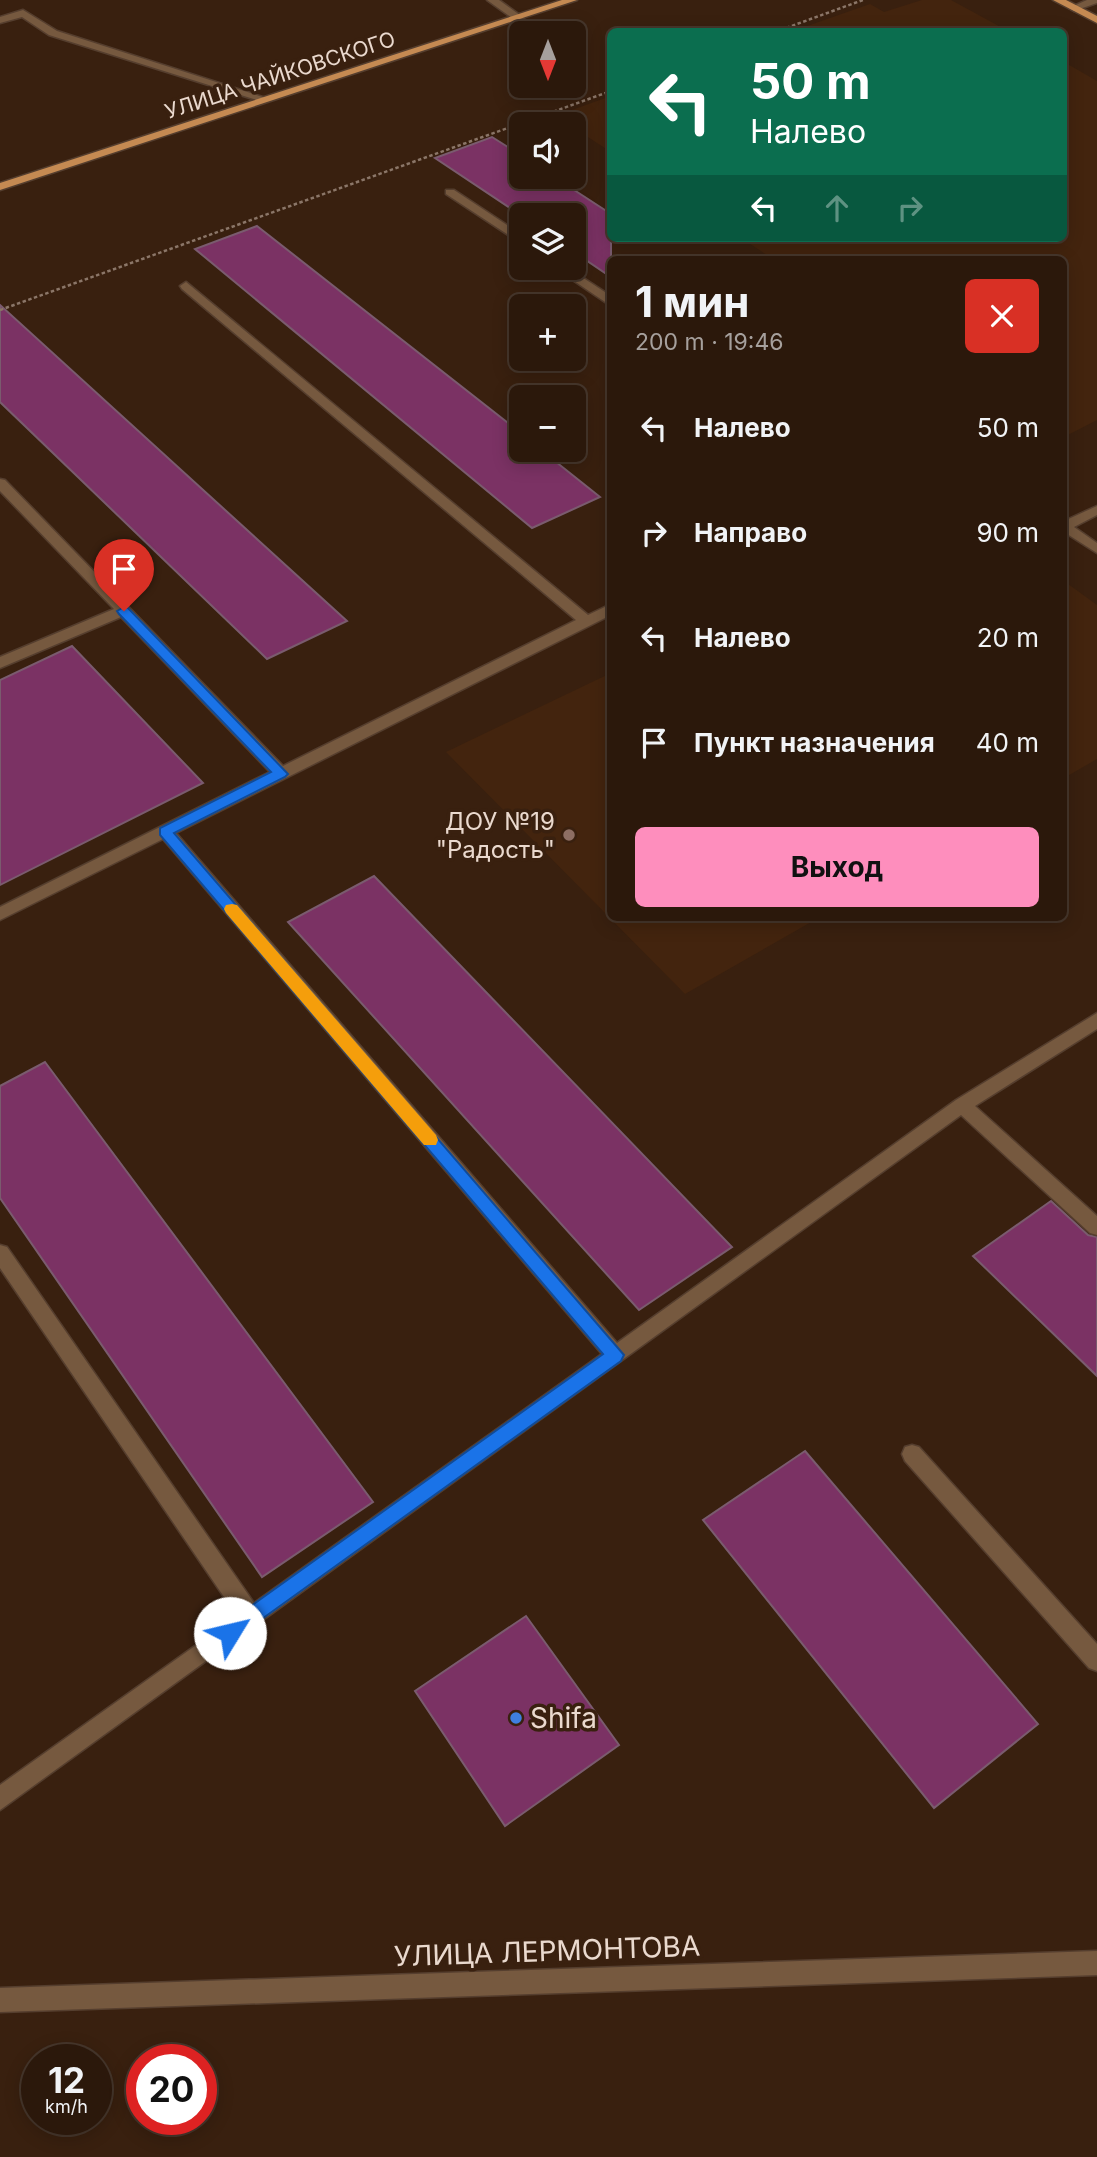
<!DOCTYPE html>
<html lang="ru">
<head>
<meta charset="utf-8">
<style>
	:root { --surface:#2b180b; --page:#372519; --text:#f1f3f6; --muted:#a6a09d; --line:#47372c; --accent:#fe8ebd }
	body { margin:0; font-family:Inter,sans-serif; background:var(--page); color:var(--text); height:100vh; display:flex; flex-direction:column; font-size:26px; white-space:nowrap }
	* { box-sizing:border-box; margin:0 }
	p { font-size:23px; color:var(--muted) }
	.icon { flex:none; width:38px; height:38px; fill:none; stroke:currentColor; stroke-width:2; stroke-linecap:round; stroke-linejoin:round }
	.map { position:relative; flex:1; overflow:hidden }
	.panel { position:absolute; left:607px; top:256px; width:460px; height:665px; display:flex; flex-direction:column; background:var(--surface); border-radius:10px; box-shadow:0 4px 18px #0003,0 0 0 2px var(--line) }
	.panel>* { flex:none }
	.hud { position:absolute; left:607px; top:28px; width:460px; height:214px; border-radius:10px; box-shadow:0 4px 18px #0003,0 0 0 2px var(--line); background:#0b6e4f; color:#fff; overflow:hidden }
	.needle { width:46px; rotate:180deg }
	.fabs { position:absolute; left:509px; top:21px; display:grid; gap:14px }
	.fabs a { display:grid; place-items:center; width:77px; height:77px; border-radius:10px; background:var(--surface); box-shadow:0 4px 18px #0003,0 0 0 2px var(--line); font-size:35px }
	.speed { position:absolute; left:21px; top:2044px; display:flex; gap:14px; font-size:35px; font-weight:700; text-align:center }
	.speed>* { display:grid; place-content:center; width:91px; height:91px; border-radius:50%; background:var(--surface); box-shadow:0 4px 18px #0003,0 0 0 2px var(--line); line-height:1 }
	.speed small { font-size:18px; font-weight:400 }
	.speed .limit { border:10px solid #d22; background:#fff; color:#111 }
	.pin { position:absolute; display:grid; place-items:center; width:60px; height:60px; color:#fff; margin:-72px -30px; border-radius:50% 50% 50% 0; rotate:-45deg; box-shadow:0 0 7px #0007 }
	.pin .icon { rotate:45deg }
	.me { position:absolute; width:77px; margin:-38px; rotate:54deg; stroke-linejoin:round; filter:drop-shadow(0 0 5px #0008) }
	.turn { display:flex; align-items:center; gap:24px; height:147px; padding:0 28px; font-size:32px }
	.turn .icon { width:91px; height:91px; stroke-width:2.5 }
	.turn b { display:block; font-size:49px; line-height:60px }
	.lanes { display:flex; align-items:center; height:66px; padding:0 28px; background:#0003; justify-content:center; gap:35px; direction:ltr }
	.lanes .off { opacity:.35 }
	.round { display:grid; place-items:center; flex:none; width:74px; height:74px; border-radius:10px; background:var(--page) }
	.headline { display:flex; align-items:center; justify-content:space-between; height:119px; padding:0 28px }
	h1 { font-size:42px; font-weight:700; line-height:52px }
	.button { display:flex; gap:14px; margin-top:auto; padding:14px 28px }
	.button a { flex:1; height:80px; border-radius:10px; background:var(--accent); color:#111; font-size:28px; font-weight:700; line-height:80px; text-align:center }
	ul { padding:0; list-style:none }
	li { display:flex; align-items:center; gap:21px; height:105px; padding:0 28px }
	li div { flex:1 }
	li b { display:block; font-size:26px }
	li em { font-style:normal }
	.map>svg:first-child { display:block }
</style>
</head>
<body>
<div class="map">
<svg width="1097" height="2157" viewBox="0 0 1097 2157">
	<rect width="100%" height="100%" fill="#39200f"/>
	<!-- built -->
	<path fill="#43240e" d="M922 0H951L1008 31H793L870 4 884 12Z
		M1064 62 1097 81V420L1064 437V259H773L741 238H1064Z
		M611 96V152L574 128V124H568L555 116Z
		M1064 581 1097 605V759L1064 778Z
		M611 673V917H820L685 994 446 752Z"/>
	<!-- building -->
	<path fill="#7b3264" stroke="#7a5b6e" stroke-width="2" d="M492 137 522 156V177H554L611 214V277L574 252V215L522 216 435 158Z
		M257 226 522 434V450H541L600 497 532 528 195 249Z
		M0 305 347 621 267 659 0 402Z
		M72 646 203 783 0 885V680Z
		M374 876 732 1247 639 1310 288 922Z
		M45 1062 373 1502 262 1577 0 1198V1086Z
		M1051 1201 1088 1235 1097 1237V1376L973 1256Z
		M805 1451 1038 1724 934 1808 703 1520Z
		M526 1616 619 1745 505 1826 415 1691Z"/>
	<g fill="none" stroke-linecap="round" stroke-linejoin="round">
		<defs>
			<path id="minor" d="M487 0H499L524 18 515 20Z
				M1087 0H1097V3L1074 11 1069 8Z
				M23 10 57 31 272 100 263 102 49 35 22 17 0 23V17Z
				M446 190H454L522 235V244L446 194Z
				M555 268H568L611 296V306Z
				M186 282 588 615 611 604V615L176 833 617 1343 956 1100 1097 1013V1029L975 1106 1097 1216V1235L1090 1233 961 1115 0 1810V1785L237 1616 0 1268V1245L7 1247 254 1603 602 1354 163 839 0 920V907L270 772 121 617 0 668V657L114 609 0 491V479L5 480 283 766 576 620 182 289 180 286Z
				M1097 506V515L1074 527 1097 543V553L1064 532V521Z
				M912 1445 919 1447 1097 1644V1671L1089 1668 905 1461 902 1454 905 1447Z
				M1097 1951V1975L0 2012V1988Z"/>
			<path id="major" d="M562 0H577L0 190V183Z
				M1053 0H1066L1097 16V23Z"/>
		</defs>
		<!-- minor casing -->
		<use href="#minor" stroke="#553e2e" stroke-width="3"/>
		<!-- major casing -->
		<use href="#major" stroke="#553e2e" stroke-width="3"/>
		<!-- path -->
		<path stroke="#8b7668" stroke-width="2.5" stroke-dasharray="3.5 2.5" stroke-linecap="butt" d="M775 32 863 0
			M0 310 611 91"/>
		<!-- minor -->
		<use href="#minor" fill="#76593f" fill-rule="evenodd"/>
		<!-- major -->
		<use href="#major" fill="#c58a52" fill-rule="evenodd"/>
	</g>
	<!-- route -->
	<path fill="#1a73e8" stroke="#114b97" stroke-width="2" d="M124 607 128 608 288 774 285 777 174 833 624 1355 621 1361 230 1642 223 1640 220 1633 223 1626 603 1354 160 835V828L271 772 119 614 117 611Z"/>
	<!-- slow -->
	<path fill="#f59e0b" d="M232 904 237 905 436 1135 438 1140 436 1145H424L226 913 224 909 226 905Z"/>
	<!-- markers -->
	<circle fill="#8d6e63" stroke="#39200f" stroke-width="2.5" cx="569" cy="835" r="7"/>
	<circle fill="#3f7fe0" stroke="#39200f" stroke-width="2.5" cx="516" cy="1718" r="7"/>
	<g text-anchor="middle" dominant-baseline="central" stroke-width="7" stroke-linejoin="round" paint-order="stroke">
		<!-- far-street labels -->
		<g font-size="21" fill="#ead9ce" stroke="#39200f">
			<text transform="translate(280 75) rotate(-18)">УЛИЦА ЧАЙКОВСКОГО</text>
		</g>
		<!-- poi labels -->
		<g font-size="24" fill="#ead9ce" stroke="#39200f" text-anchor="end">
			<text x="555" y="821">ДОУ №19<tspan x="555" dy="28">"Радость"</tspan></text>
		</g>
		<!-- near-poi labels -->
		<g font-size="28" fill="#ead9ce" stroke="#39200f" text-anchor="start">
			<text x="530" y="1718">Shifa</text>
		</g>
		<!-- near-street labels -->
		<g font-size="28" fill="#ead9ce" stroke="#39200f">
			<text transform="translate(547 1951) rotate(-2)">УЛИЦА ЛЕРМОНТОВА</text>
		</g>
	</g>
</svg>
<div class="fabs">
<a><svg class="needle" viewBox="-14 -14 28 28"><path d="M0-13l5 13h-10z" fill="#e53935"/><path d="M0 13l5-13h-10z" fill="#a6a09d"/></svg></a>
<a><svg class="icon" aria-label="sound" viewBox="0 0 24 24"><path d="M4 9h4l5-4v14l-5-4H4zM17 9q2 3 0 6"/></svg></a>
<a><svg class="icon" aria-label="layers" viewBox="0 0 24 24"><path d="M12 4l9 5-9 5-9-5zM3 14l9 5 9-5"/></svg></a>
<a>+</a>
<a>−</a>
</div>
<div class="speed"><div>12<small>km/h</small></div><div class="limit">20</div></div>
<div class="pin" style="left:124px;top:611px;background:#d93025"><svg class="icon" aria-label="arrive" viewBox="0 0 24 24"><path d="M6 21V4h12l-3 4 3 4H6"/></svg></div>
<svg class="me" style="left:230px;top:1633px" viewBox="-20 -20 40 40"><circle r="19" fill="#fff"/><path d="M0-13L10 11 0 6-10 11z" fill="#1a73e8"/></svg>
<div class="hud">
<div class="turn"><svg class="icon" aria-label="left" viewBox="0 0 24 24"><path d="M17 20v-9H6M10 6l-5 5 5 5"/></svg><div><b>50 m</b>Налево</div></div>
<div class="lanes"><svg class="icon" aria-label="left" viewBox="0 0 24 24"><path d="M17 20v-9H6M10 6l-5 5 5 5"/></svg><svg class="icon off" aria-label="ahead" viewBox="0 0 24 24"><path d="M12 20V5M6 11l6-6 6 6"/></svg><svg class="icon off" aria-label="right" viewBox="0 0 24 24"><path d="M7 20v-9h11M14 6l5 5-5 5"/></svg></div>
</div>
<section class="panel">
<div class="headline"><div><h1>1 мин</h1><p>200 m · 19:46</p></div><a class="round" style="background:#d93025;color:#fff"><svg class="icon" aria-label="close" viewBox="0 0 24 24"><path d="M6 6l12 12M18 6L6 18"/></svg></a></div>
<ul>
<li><svg class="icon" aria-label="left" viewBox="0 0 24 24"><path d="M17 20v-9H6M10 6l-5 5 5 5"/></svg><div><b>Налево</b></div><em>50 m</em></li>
<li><svg class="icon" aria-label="right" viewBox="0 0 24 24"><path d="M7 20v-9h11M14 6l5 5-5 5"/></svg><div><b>Направо</b></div><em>90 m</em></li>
<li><svg class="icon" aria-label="left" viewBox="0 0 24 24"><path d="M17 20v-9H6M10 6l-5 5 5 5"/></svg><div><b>Налево</b></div><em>20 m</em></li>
<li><svg class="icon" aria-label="arrive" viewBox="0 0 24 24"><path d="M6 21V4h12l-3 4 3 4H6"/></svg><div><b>Пункт назначения</b></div><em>40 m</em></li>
</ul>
<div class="button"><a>Выход</a></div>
</section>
</div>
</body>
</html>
